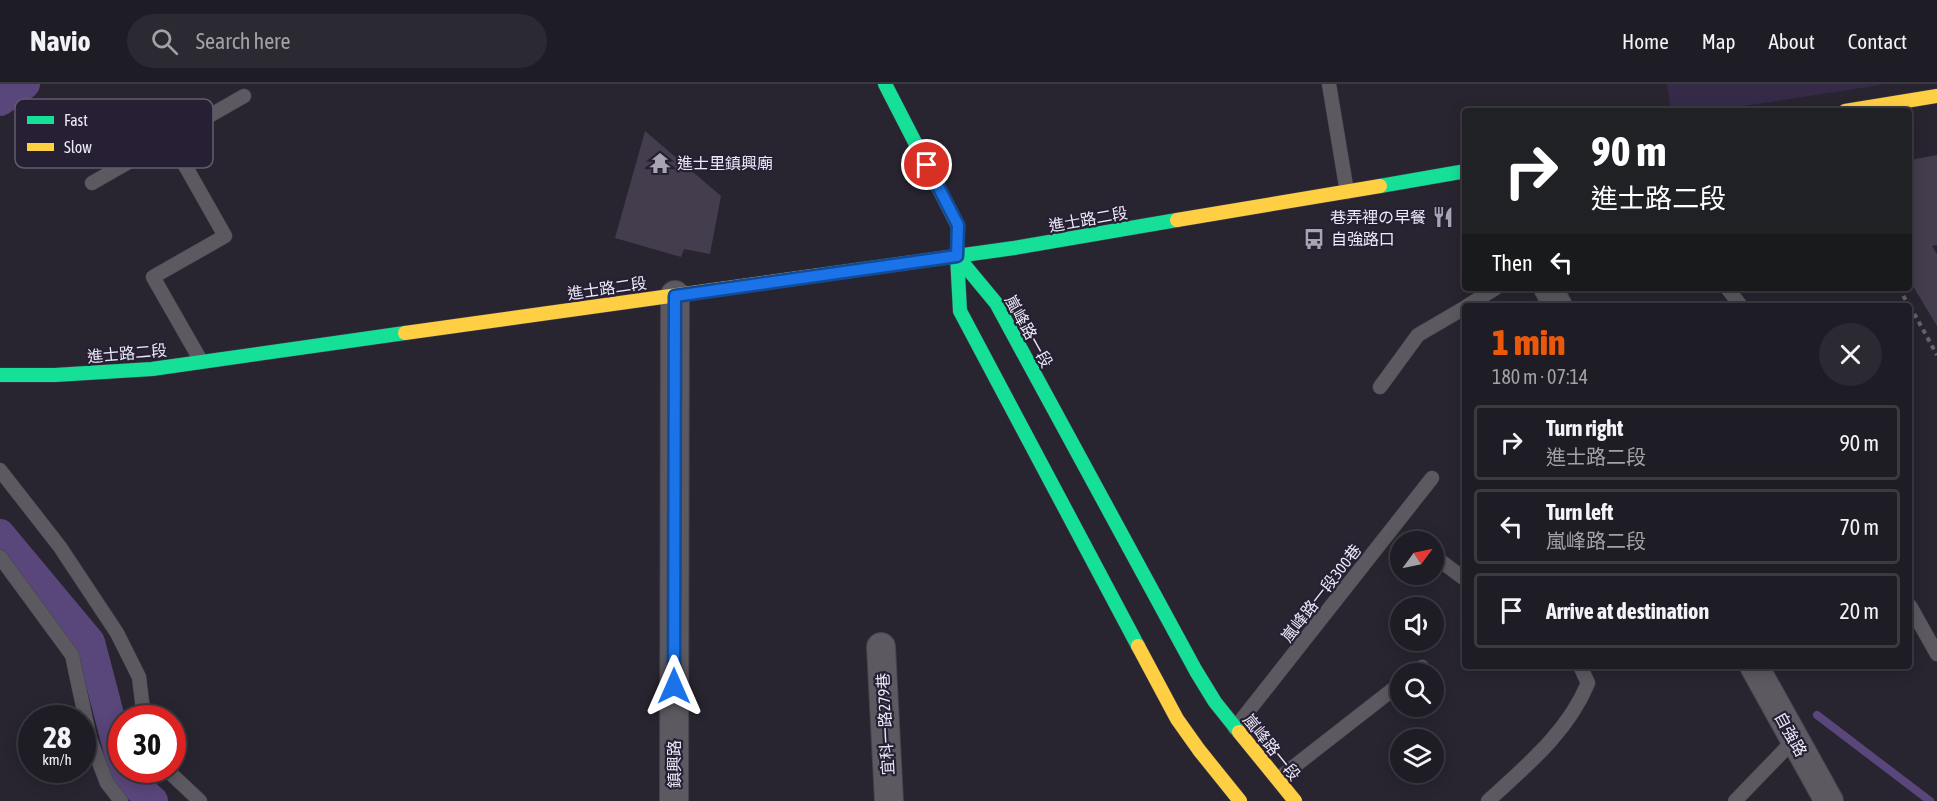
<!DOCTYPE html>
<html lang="en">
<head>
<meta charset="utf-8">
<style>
	:root { --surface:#1e1c24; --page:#2b2931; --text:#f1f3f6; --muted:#a1a1a6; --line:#3c3a41; --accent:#ea580c }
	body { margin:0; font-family:"Asap Condensed","Noto Sans TC","Noto Sans JP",sans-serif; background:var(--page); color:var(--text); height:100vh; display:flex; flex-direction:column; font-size:22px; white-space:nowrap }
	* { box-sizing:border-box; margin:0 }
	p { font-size:20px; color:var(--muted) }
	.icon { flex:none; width:33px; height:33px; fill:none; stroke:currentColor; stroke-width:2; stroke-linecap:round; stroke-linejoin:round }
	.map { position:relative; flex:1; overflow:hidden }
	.panel { position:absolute; left:1462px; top:219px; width:450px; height:366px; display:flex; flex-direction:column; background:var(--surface); border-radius:6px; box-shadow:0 3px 15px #0003,0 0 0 2px var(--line) }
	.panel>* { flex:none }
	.hud { position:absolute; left:1462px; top:24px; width:450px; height:183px; border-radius:6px; box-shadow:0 3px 15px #0003,0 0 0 2px var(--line); background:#202124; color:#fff; overflow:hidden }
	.needle { width:39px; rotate:57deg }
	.controls { position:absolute; left:1390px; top:447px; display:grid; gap:12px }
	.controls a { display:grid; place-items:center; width:54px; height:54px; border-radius:50%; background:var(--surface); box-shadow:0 3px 15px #0003,0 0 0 2px var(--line); font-size:30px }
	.speed { position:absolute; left:18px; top:621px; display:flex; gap:12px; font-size:30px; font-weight:700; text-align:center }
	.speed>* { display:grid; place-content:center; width:78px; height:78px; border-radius:50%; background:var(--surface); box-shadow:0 3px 15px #0003,0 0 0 2px var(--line); line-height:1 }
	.speed small { font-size:15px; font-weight:400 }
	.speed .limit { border:9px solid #d22; background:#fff; color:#111 }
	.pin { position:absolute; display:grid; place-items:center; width:51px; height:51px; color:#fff; margin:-26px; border:3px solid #fff; border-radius:50%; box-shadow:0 2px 6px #0007 }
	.me { position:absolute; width:66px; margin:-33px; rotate:0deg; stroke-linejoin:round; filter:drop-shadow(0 0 4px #0008) }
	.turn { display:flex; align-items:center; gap:21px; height:126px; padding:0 30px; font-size:27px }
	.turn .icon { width:78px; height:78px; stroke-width:2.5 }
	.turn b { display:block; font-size:42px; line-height:51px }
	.then { display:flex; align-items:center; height:57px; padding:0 30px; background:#0003; gap:12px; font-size:22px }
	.round { display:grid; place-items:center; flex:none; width:63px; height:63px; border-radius:32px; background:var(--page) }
	.summary { display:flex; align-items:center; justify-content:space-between; height:102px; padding:0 30px }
	h1 { font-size:36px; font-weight:800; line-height:45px; color:var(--accent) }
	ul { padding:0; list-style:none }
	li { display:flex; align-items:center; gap:18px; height:75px; margin:0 12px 9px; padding:0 18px; border:3px solid var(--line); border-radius:6px }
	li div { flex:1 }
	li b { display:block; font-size:22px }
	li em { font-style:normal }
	header { display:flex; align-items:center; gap:36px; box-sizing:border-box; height:84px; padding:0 30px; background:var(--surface); border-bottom:2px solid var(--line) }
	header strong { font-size:28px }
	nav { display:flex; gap:33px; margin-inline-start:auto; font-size:21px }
	.search { width:420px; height:54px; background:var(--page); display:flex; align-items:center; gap:15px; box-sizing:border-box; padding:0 21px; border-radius:33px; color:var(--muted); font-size:22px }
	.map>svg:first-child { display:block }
</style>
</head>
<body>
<header>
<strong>Navio</strong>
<div class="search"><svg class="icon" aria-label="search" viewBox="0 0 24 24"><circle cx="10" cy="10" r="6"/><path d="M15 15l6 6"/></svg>Search here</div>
<nav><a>Home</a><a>Map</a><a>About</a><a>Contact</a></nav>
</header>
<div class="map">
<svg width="1937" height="717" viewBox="0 0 1937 717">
	<rect width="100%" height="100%" fill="#282530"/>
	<!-- green -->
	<path fill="#352b49" d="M1667 0H1880V1L1711 27H1671Z"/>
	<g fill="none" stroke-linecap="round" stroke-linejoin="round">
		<!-- stream -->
		<path stroke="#59467b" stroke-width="8" d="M1817 631 1930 717"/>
		<!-- canal -->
		<path stroke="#59467b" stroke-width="30" d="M0 17 25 0
			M0 450 90 558 122 680
			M123 686 125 692 153 717"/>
	</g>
	<!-- building -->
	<path fill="#433d4d" d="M645 47 721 112 710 170 684 165 681 173 615 154Z
		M1937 71V161L1932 162 1937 170V242L1910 197V76Z"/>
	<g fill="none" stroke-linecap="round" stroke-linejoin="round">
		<defs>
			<path id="lane" d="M1329 0 1347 108
				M170 55 225 152 153 193 201 277
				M92 99 244 12
				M1727 204 1741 222
				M1467 222 1496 204
				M1380 303 1418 251 1466 223
				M0 386 60 463 117 549 139 593 144 634
				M1434 472 1466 496
				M0 473 72 571 90 655 107 699 121 717
				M1910 522 1937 570
				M1413 590 1422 583
				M1235 644 1432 394
				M167 686 200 717
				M1278 695 1401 599
				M1488 717C1526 682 1568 648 1588 599L1580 582
				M1735 717 1794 656"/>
			<path id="street" d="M1548 204 1558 222
				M881 563 889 717
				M1754 582 1829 717
				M674 717 675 211"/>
			<path id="fast" d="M885 0 958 142 957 172 960 227 1138 562
				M1380 102 1466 87
				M957 172 996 219 1196 587 1215 618 1239 648
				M820 191 1014 164 1177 136
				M0 291H55L152 285 405 249"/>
			<path id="slow" d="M1845 27 1937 12
				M1177 136 1380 102
				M405 249 820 191
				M1138 562 1177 635 1199 666 1240 717
				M1239 648 1295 717"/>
		</defs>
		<!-- lane casing -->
		<use href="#lane" stroke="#46434d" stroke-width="15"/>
		<!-- street casing -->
		<use href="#street" stroke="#46434d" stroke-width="30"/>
		<!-- fast casing -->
		<use href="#fast" stroke="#46434d" stroke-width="15"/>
		<!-- slow casing -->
		<use href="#slow" stroke="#46434d" stroke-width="15"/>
		<!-- path -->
		<path stroke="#65636b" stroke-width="4" stroke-dasharray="4.5 4.5" stroke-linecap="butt" d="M1899 204 1909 222
			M1910 222 1937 271"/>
		<!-- lane -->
		<use href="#lane" stroke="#5c5961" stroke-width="14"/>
		<!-- street -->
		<use href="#street" stroke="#5c5961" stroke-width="28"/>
		<!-- fast -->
		<use href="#fast" stroke="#16e098" stroke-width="14"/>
		<!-- slow -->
		<use href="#slow" stroke="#ffcf43" stroke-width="14"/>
	</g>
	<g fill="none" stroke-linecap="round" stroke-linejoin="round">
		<defs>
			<path id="route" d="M674 602 675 212 957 172 958 141 927 81"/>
		</defs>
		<!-- route casing -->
		<use href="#route" stroke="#114b97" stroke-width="15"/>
		<!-- route -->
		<use href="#route" stroke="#1a73e8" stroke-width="10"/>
	</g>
	<!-- icons -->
	<defs>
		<symbol id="temple-bare" viewBox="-9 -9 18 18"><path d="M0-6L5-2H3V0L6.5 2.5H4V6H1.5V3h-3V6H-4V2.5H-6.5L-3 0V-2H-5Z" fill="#a8a4b1" stroke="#272035" stroke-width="2.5" paint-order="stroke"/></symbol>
		<symbol id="restaurant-bare" viewBox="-9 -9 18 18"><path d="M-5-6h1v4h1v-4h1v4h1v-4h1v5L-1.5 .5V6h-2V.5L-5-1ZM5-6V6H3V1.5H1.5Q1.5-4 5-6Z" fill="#a8a4b1" stroke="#272035" stroke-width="2.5" paint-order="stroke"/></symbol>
		<symbol id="bus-bare" viewBox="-9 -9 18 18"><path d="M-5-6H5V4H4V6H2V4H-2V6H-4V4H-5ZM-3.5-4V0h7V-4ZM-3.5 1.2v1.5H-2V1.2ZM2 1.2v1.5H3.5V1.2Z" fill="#a8a4b1" stroke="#272035" stroke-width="2.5" paint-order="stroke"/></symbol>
	</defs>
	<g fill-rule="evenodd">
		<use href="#temple-bare" x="645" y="64" width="30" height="30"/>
		<use href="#restaurant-bare" x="1428" y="118" width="30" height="30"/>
		<use href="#bus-bare" x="1299" y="140" width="30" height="30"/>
	</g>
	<g text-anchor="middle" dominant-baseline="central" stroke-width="4.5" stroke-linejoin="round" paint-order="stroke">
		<!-- poi labels -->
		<g font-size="16" fill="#ede9f7" stroke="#272035" text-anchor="start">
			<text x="677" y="79">進士里鎮興廟</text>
			<text x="1426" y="133" text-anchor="end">巷弄裡の早餐</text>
			<text x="1331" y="155">自強路口</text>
		</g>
		<!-- street labels -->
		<g font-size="16" fill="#ede9f7" stroke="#272035">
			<text transform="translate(1088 135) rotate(-10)">進士路二段</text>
			<text transform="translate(607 204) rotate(-8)">進士路二段</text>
			<text transform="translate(1029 247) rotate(61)">嵐峰路一段</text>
			<text transform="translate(127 269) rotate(-5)">進士路二段</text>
			<text transform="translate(1321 509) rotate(-52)">嵐峰路一段300巷</text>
			<text transform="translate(885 640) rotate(-93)">宜科一路279巷</text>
			<text transform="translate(1791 650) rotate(61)">自強路</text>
			<text transform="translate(1272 663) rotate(51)">嵐峰路一段</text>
			<text transform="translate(674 680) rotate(-90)">鎮興路</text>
		</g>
	</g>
	<!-- legend -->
	<rect x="15" y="15" width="198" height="69" rx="9" fill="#272035" stroke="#625c6f" stroke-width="1.5"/>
	<rect x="27" y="32" width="27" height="8" fill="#16e098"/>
	<rect x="27" y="59" width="27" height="8" fill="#ffcf43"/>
	<g font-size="16" fill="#ede9f7">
		<text x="64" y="42">Fast</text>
		<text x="64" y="69">Slow</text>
	</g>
</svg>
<div class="controls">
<a><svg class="needle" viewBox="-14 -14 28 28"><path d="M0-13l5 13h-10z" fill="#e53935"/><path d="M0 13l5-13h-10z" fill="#a1a1a6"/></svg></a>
<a><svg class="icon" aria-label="sound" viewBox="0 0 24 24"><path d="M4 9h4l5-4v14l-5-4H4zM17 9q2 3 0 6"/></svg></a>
<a><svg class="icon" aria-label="search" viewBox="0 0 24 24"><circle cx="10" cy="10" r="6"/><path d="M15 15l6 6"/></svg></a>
<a><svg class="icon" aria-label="layers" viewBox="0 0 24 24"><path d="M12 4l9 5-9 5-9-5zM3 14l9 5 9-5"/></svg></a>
</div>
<div class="speed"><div>28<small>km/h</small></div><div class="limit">30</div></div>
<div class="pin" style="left:927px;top:81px;background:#d93025"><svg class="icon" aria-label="arrive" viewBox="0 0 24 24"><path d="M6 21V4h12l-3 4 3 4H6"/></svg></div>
<svg class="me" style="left:674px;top:602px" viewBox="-20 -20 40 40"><path d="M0-17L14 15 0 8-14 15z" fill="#1a73e8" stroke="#fff" stroke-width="4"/></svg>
<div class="hud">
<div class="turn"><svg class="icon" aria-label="right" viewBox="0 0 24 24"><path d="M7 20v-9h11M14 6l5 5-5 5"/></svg><div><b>90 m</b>進士路二段</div></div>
<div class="then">Then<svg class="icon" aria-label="left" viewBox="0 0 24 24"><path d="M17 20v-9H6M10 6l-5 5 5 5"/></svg></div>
</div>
<section class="panel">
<div class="summary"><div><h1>1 min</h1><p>180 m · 07:14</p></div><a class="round"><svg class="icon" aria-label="close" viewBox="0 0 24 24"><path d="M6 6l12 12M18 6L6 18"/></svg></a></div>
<ul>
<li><svg class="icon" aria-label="right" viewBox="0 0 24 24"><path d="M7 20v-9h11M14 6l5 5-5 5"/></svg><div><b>Turn right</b><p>進士路二段</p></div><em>90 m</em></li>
<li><svg class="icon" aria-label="left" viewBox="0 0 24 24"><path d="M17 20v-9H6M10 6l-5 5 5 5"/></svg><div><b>Turn left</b><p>嵐峰路二段</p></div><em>70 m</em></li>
<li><svg class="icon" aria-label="arrive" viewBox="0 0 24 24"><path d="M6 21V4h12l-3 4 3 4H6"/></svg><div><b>Arrive at destination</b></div><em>20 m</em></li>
</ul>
</section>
</div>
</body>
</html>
